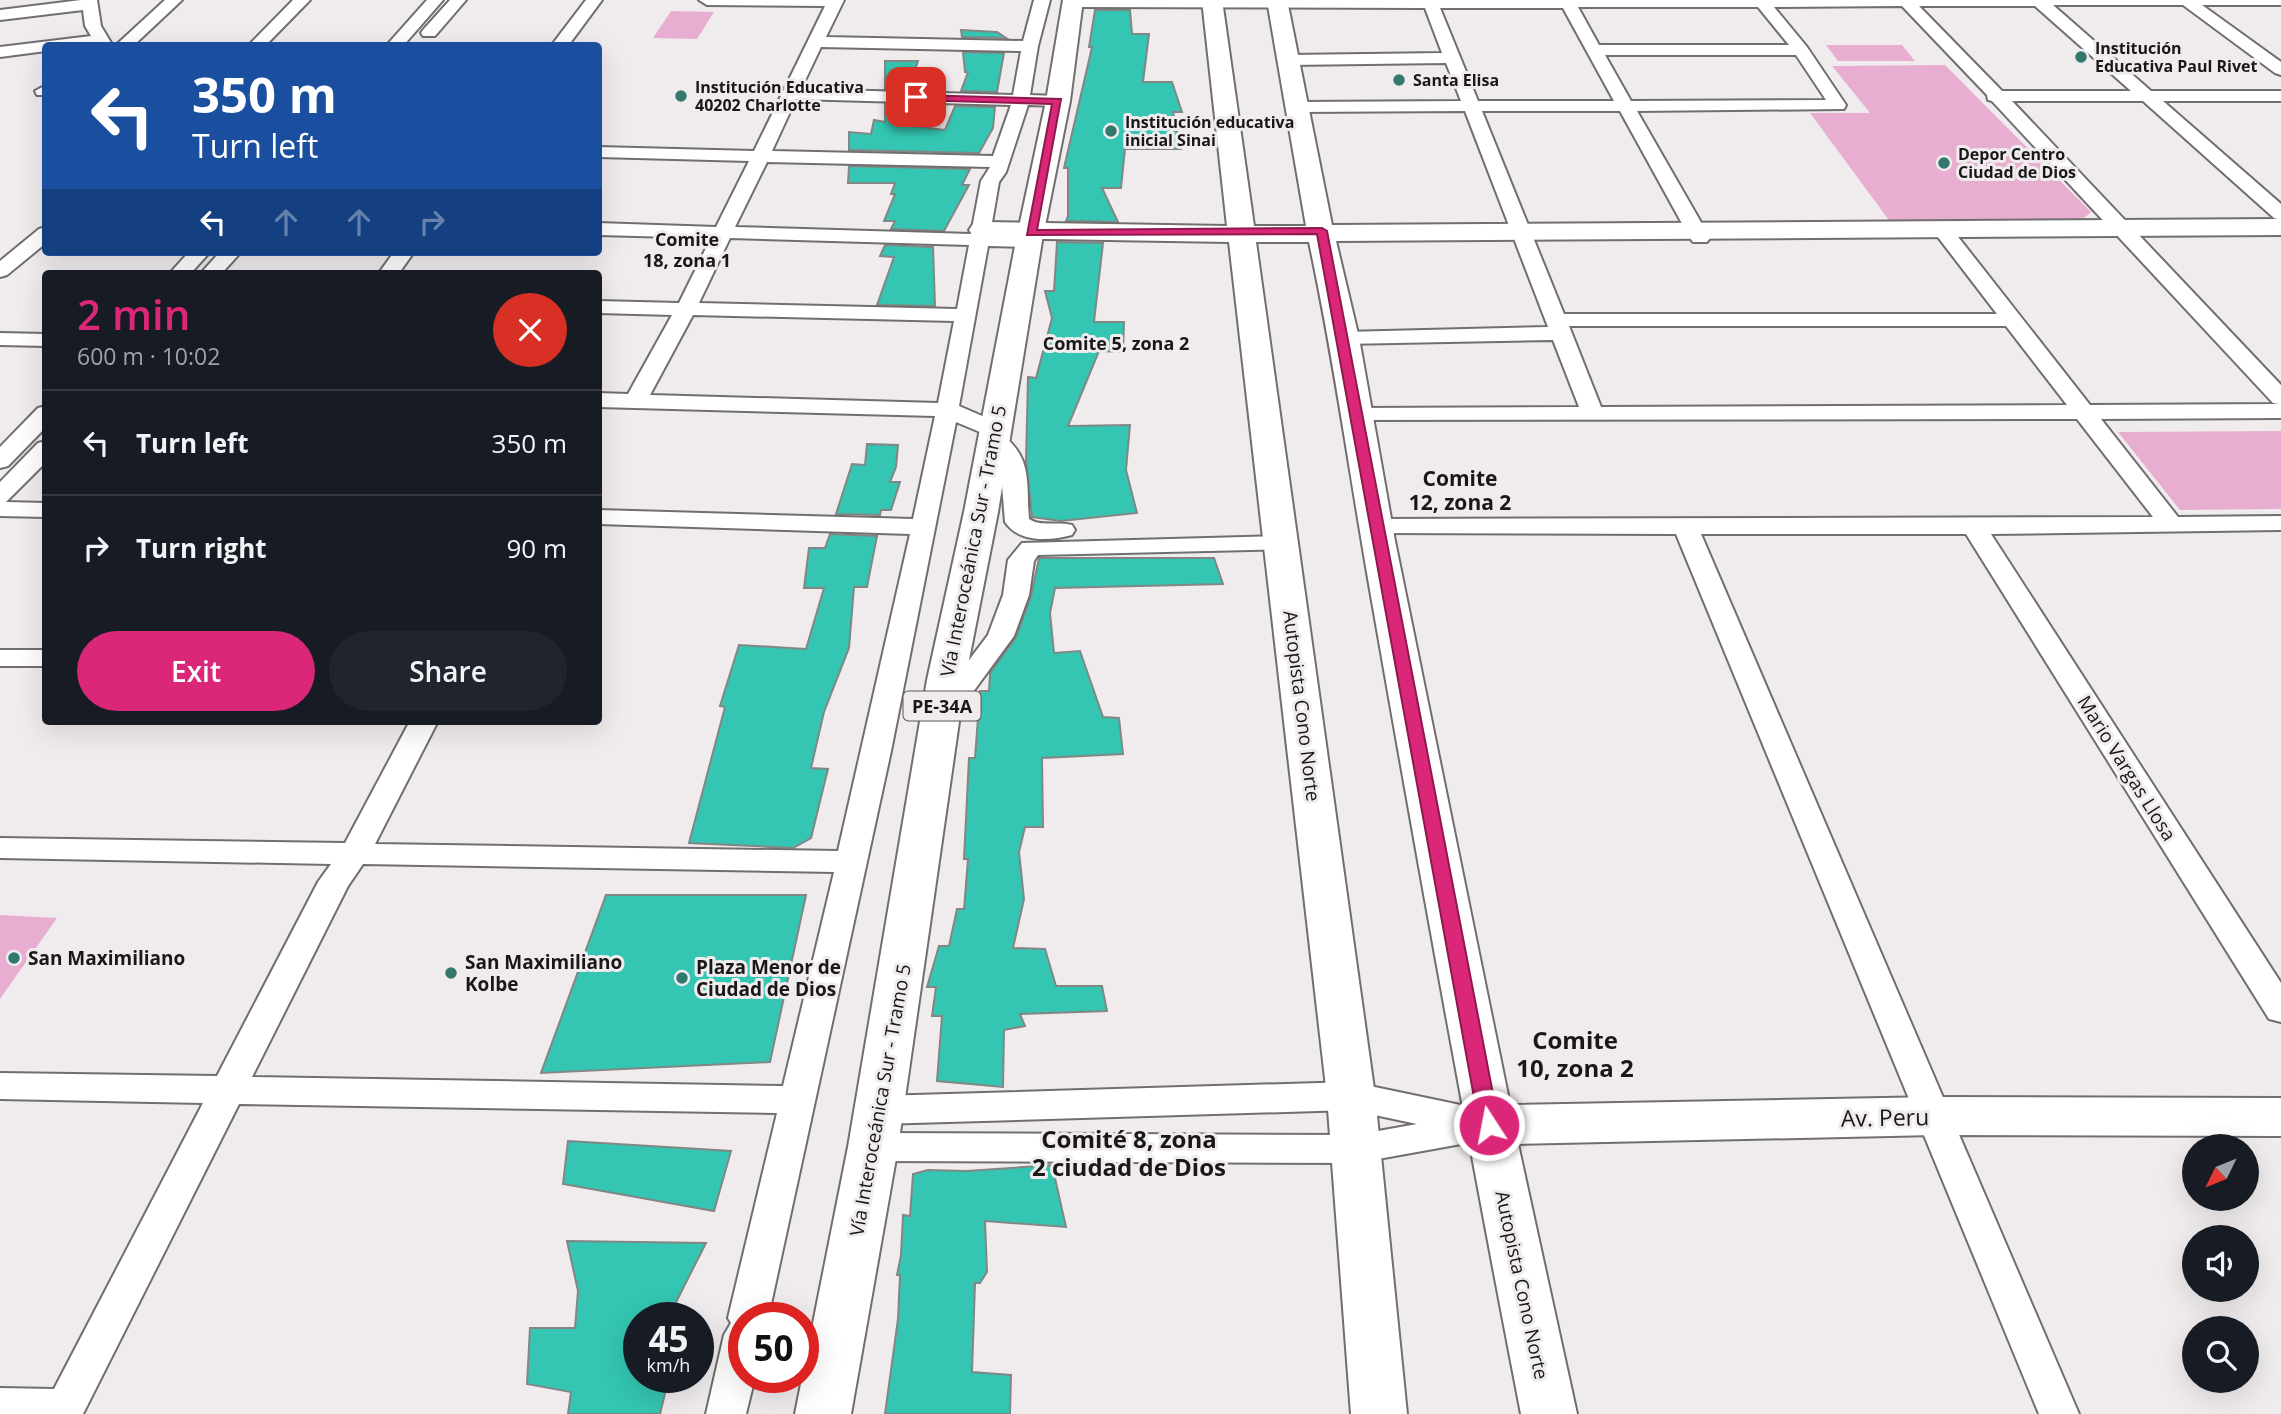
<!DOCTYPE html>
<html lang="en">
<head>
<meta charset="utf-8">
<style>
	:root { --surface:#171b24; --page:#20242c; --text:#f1f3f6; --muted:#9ea1a6; --line:#363941; --accent:#db2777 }
	body { margin:0; font-family:"Open Sans",sans-serif; background:var(--page); color:var(--text); height:100vh; display:flex; flex-direction:column; font-size:26px; white-space:nowrap }
	* { box-sizing:border-box; margin:0 }
	p { font-size:23px; color:var(--muted) }
	.icon { flex:none; width:38px; height:38px; fill:none; stroke:currentColor; stroke-width:2; stroke-linecap:round; stroke-linejoin:round }
	.map { position:relative; flex:1; overflow:hidden }
	.details { position:absolute; left:42px; top:270px; width:560px; height:455px; display:flex; flex-direction:column; background:var(--surface); border-radius:7px; box-shadow:0 7px 28px #0002 }
	.details>* { flex:none }
	.guide { position:absolute; left:42px; top:42px; width:560px; height:214px; border-radius:7px; box-shadow:0 7px 28px #0002; background:#1a4fa0; color:#fff; overflow:hidden }
	.needle { width:46px; rotate:227deg }
	.controls { position:absolute; left:2182px; top:1134px; display:grid; gap:14px }
	.controls a { display:grid; place-items:center; width:77px; height:77px; border-radius:50%; background:var(--surface); box-shadow:0 7px 28px #0002; font-size:35px }
	.speed { position:absolute; left:623px; top:1302px; display:flex; gap:14px; font-size:35px; font-weight:700; text-align:center }
	.speed>* { display:grid; place-content:center; width:91px; height:91px; border-radius:50%; background:var(--surface); box-shadow:0 7px 28px #0002; line-height:1 }
	.speed small { font-size:18px; font-weight:400 }
	.speed .limit { border:10px solid #d22; background:#fff; color:#111 }
	.pin { position:absolute; display:grid; place-items:center; width:60px; height:60px; color:#fff; margin:-30px; border-radius:14px; box-shadow:0 4px 10px #0006 }
	.me { position:absolute; width:77px; margin:-38px; rotate:349deg; stroke-linejoin:round; filter:drop-shadow(0 0 5px #0008) }
	.turn { display:flex; align-items:center; gap:24px; height:147px; padding:0 35px; font-size:32px }
	.turn .icon { width:91px; height:91px; stroke-width:2.5 }
	.turn b { display:block; font-size:49px; line-height:60px }
	.lanes { display:flex; align-items:center; height:66px; padding:0 35px; background:#0003; justify-content:center; gap:35px; direction:ltr }
	.lanes .off { opacity:.35 }
	.round { display:grid; place-items:center; flex:none; width:74px; height:74px; border-radius:37px; background:var(--page) }
	.headline { display:flex; align-items:center; justify-content:space-between; height:119px; padding:0 35px }
	h1 { font-size:42px; font-weight:600; line-height:52px; color:var(--accent) }
	.button { display:flex; gap:14px; margin-top:auto; padding:14px 35px }
	.button a { flex:1; height:80px; border-radius:42px; background:var(--accent); color:#fff; font-size:28px; font-weight:600; line-height:80px; text-align:center }
	.button a+a { background:var(--page); color:var(--text) }
	ul { padding:0; list-style:none }
	li { display:flex; align-items:center; gap:21px; height:105px; padding:0 35px; border-top:2px solid var(--line) }
	li div { flex:1 }
	li b { display:block; font-size:26px }
	li em { font-style:normal }
	.map>svg:first-child { display:block }
</style>
</head>
<body>
<div class="map">
<svg width="2281" height="1414" viewBox="0 0 2281 1414">
	<rect width="100%" height="100%" fill="#f0ecee"/>
	<!-- green -->
	<path fill="#e8aed2" d="M671 11 714 12 697 39 653 38Z
		M1826 45H1902L1915 61H1838Z
		M1945 65 2091 212 2077 224 1891 223 1810 113H1870L1832 66Z
		M2281 431V509L2180 510 2118 432Z
		M0 915 57 918 0 999Z"/>
	<!-- building -->
	<path fill="#34c6b2" stroke="#828685" stroke-width="2" d="M1095 10H1130L1132 34H1149L1143 82H1172L1182 112H1173L1181 149H1125L1121 188H1102L1118 222 1066 221 1068 216V168H1064L1092 47H1089Z
		M961 30 997 32 1006 38 962 37Z
		M963 52 1004 53 997 92 961 91 968 72H965Z
		M885 61H918L908 89H885Z
		M885 104 903 105 897 124 945 130 955 106 995 107 993 128 979 153 849 150V132L871 134 874 120 885 122Z
		M849 166 970 169 962 185H969L944 231 891 229 895 221H884L895 194H891L895 183H848Z
		M1057 242 1103 243 1094 322H1124L1123 352 1099 351 1068 426 1130 425 1126 470 1137 513 1061 521 1032 517 1026 462 1028 377 1036 378 1052 318 1045 291H1054Z
		M885 245 933 247 935 306 877 305 894 257 880 256Z
		M867 444 898 445 896 467 890 482H900L891 510H881L880 515 836 514 852 464 865 465Z
		M830 534 877 536 867 587H854L849 648 824 712 811 768 828 769 811 838 793 848 689 843 725 707 720 706 739 645 806 649 824 588H804L809 548H825Z
		M1039 558H1214L1223 584 1055 588 1050 613 1054 653 1080 651 1103 717 1119 718 1123 754 1042 758 1043 827H1025L1019 852 1024 899 1013 948 1045 949 1056 986H1102L1107 1011 1020 1014 1025 1026 1004 1030 1003 1087 937 1081 942 1016H932L936 987H927L939 946H949L957 909H964L968 859H964L969 758H975L980 691H989L990 673 1016 637 1031 596Z
		M606 895H806L770 1062 541 1073Z
		M568 1141 731 1151 714 1211 563 1184Z
		M1052 1165 1066 1227 985 1221 987 1272 980 1283H975L972 1372 1011 1375 1010 1414H885L898 1319 900 1275H897L901 1255 903 1215 910 1216 913 1174 928 1170 967 1171Z
		M567 1241 706 1243 668 1318H639V1377H669L660 1414H568L571 1392 527 1384 530 1328H575L578 1291Z"/>
	<g fill="none" stroke-linecap="round" stroke-linejoin="round">
		<defs>
			<path id="street" d="M81 0H97L101 26 113 46H46V51L0 57V47L91 36 85 26 83 10 0 20V10Z
				M165 0H182L133 46H115Z
				M293 0H310L265 46H248Z
				M427 0H443L403 46H386Z
				M450 0H466L435 36H423L421 33 423 30Z
				M586 0H602L568 46H551Z
				M699 0H844L826 37 1023 41 1034 0H1050L1038 46 1030 95 1058 96 1066 101 1058 106 1028 105 1006 172 999 182 990 234 1029 235 1039 241 1029 247 988 246 959 406 1003 425 1006 430 1002 435C1033 458 1026 484 1029 519 1041 527 1057 521 1072 525L1075 530 1072 535C1050 541 1019 543 1005 522L1000 460 982 440 987 435 956 422 891 751 768 1318H744V1377H755L746 1414H706L724 1335 731 1323 728 1318 777 1113 239 1104 83 1414H0V1388L54 1389 203 1103 0 1099V1073L217 1076 318 882 331 864 0 858V838L345 843 410 721H438L375 844 838 851 910 534 598 524V510L913 519 935 416 598 407V393L628 394 672 315 598 313V301L679 303 711 238 598 235V223L716 227 749 161 598 157V147L754 151 825 6 707 5ZM821 47 1021 51 1013 95 801 89ZM796 99 1011 105 993 156 772 151ZM767 162 990 167 981 181 971 234 735 227ZM730 238 969 245 957 309 699 303ZM693 315 954 321 938 403 650 395ZM363 864 834 872 783 1086 252 1077 348 886Z
				M1067 0H2281V5H2202L2281 62V75L2275 73 2183 5H2053L2151 91H2281V101H2163L2281 204V220L2274 218 2143 101H2012L2281 385V418L2101 419 2178 517 2281 516V530L1991 534 2281 983V1022L2269 1019 1966 534H1701L2079 1414H2039L1676 534 1376 533 1367 531 1364 526 1367 521 1376 519 2153 517 2077 419 1349 420 1346 415 1349 410 1357 408 1579 407 1553 340 1344 344 1336 343 1333 338 1336 333 1344 332 1548 327 1465 111 1298 112 1289 107 1298 102 1461 101 1446 63 1289 65 1281 60 1289 55 1442 53 1425 8 1073 7 1068 5ZM1902 6 1987 95 1988 100 1992 101 2273 403 2279 404 2090 405 1948 224 1941 222 1931 228 1997 314H1564L1482 111H1620L1690 238 1693 242H1707L1710 238 1637 111 1844 109 1846 105 1807 47 1774 7ZM1919 6H2035L2131 91H2002ZM1578 7H1758L1789 45H1599ZM1440 8H1563L1614 101H1478ZM1605 55H1796L1826 100 1631 101ZM1569 326H2006L2067 405 1601 407Z
				M46 85V95H37L35 91Z
				M46 227V243L7 275 0 277V261L39 229Z
				M189 252H210L191 273H170Z
				M220 252H241L222 273H201Z
				M394 252H414L399 273H379Z
				M0 333 46 334V346L0 345Z
				M46 406V427L8 466 0 468V447L38 408Z
				M46 441V462L6 502 46 503V517L0 516V482L38 443Z
				M1281 536 1290 539 1294 544 1290 549 1038 555 1034 561 1029 595 1014 636 951 722 941 725 931 722 927 716 988 635 1003 595 1008 560 1022 543Z
				M0 650H46V666H0Z
				M1351 1082 1489 1111 1502 1115 1507 1125 1502 1135 1489 1139 1356 1163 873 1161 860 1157 855 1147 860 1137 873 1133 1356 1135 1417 1124 1351 1110 879 1124 866 1120 861 1110 866 1100 879 1096Z"/>
			<path id="secondary" d="M1202 0H1222L1254 226H1306L1267 0H1287L1332 225 2281 219V235L1336 241 1359 338 1395 541 1510 1105 1935 1097 2281 1098V1136L1935 1135 1518 1144 1577 1414H1521C1469 1146 1420 876 1373 607 1351 485 1335 363 1309 242H1256L1375 1096 1407 1414H1351L1327 1096 1229 242 982 238 973 236 969 230 973 224 982 222 1227 226Z"/>
			<path id="highway" d="M1063 0H1083L1070 101 1042 241 998 512 965 680 898 1147 851 1414H795L848 1147 927 680 964 512 1016 241 1046 101Z"/>
		</defs>
		<!-- street casing -->
		<use href="#street" stroke="#716e6f" stroke-width="4"/>
		<!-- secondary casing -->
		<use href="#secondary" stroke="#716e6f" stroke-width="4"/>
		<!-- highway casing -->
		<use href="#highway" stroke="#716e6f" stroke-width="4"/>
		<!-- street -->
		<use href="#street" fill="#fff" fill-rule="evenodd"/>
		<!-- secondary -->
		<use href="#secondary" fill="#fff" fill-rule="evenodd"/>
		<!-- highway -->
		<use href="#highway" fill="#fff" fill-rule="evenodd"/>
	</g>
	<!-- route -->
	<path fill="#db2777" stroke="#8e194d" stroke-width="2" d="M916 95 1061 99 1037 230 1322 228 1327 231 1499 1125 1496 1131 1489 1133 1482 1131 1479 1125 1317 234 1027 235 1052 104 913 100 912 97Z"/>
	<!-- markers -->
	<g fill="#33786d" stroke="#f0ecee" stroke-width="2.5">
		<circle cx="2081" cy="57" r="7"/>
		<circle cx="1399" cy="80" r="7"/>
		<circle cx="681" cy="96" r="7"/>
		<circle cx="1111" cy="131" r="7"/>
		<circle cx="1944" cy="163" r="7"/>
		<circle cx="14" cy="958" r="7"/>
		<circle cx="451" cy="973" r="7"/>
		<circle cx="682" cy="978" r="7"/>
	</g>
	<g text-anchor="middle" dominant-baseline="central" stroke-width="6" stroke-linejoin="round" paint-order="stroke">
		<!-- far-poi labels -->
		<g font-size="16" font-weight="bold" fill="#191718" stroke="#f0ecee" text-anchor="start">
			<text x="2095" y="48">Institución<tspan x="2095" dy="18">Educativa Paul Rivet</tspan></text>
			<text x="1413" y="80">Santa Elisa</text>
			<text x="695" y="87">Institución Educativa<tspan x="695" dy="18">40202 Charlotte</tspan></text>
			<text x="1125" y="122">Institución educativa<tspan x="1125" dy="18">inicial Sinai</tspan></text>
			<text x="1958" y="154">Depor Centro<tspan x="1958" dy="18">Ciudad de Dios</tspan></text>
		</g>
		<!-- far-neighbourhood labels -->
		<g font-size="18" font-weight="bold" fill="#191718" stroke="#f0ecee">
			<text x="687" y="239">Comite<tspan x="687" dy="21">18, zona 1</tspan></text>
			<text x="1116" y="343">Comite 5, zona 2</text>
		</g>
		<!-- shield labels -->
		<rect fill="#f0ecee" stroke="#5a5758" stroke-width="2" x="903.5" y="691.5" width="77" height="29" rx="5"/>
		<g font-size="18" font-weight="bold" fill="#191718">
			<text x="942" y="706">PE-34A</text>
		</g>
		<!-- street labels -->
		<g font-size="19" fill="#191718" stroke="#f0ecee">
			<text transform="translate(973 541) rotate(-79)">Vía Interoceánica Sur - Tramo 5</text>
			<text transform="translate(1302 706) rotate(83)">Autopista Cono Norte</text>
			<text transform="translate(2127 768) rotate(58)">Mario Vargas Llosa</text>
			<text transform="translate(880 1100) rotate(-80)">Vía Interoceánica Sur - Tramo 5</text>
			<text transform="translate(1522 1285) rotate(78)">Autopista Cono Norte</text>
		</g>
		<!-- poi labels -->
		<g font-size="19" font-weight="bold" fill="#191718" stroke="#f0ecee" text-anchor="start">
			<text x="28" y="958">San Maximiliano</text>
			<text x="465" y="962">San Maximiliano<tspan x="465" dy="22">Kolbe</tspan></text>
			<text x="696" y="967">Plaza Menor de<tspan x="696" dy="22">Ciudad de Dios</tspan></text>
		</g>
		<!-- neighbourhood labels -->
		<g font-size="21" font-weight="bold" fill="#191718" stroke="#f0ecee">
			<text x="1460" y="478">Comite<tspan x="1460" dy="24">12, zona 2</tspan></text>
		</g>
		<!-- near-street labels -->
		<g font-size="23" fill="#191718" stroke="#f0ecee">
			<text transform="translate(1885 1117) rotate(-1)">Av. Peru</text>
		</g>
		<!-- near-neighbourhood labels -->
		<g font-size="24" font-weight="bold" fill="#191718" stroke="#f0ecee">
			<text x="1575" y="1039">Comite<tspan x="1575" dy="28">10, zona 2</tspan></text>
			<text x="1129" y="1138">Comité 8, zona<tspan x="1129" dy="28">2 ciudad de Dios</tspan></text>
		</g>
	</g>
</svg>
<div class="controls">
<a><svg class="needle" viewBox="-14 -14 28 28"><path d="M0-13l5 13h-10z" fill="#e53935"/><path d="M0 13l5-13h-10z" fill="#9ea1a6"/></svg></a>
<a><svg class="icon" aria-label="sound" viewBox="0 0 24 24"><path d="M4 9h4l5-4v14l-5-4H4zM17 9q2 3 0 6"/></svg></a>
<a><svg class="icon" aria-label="search" viewBox="0 0 24 24"><circle cx="10" cy="10" r="6"/><path d="M15 15l6 6"/></svg></a>
</div>
<div class="speed"><div>45<small>km/h</small></div><div class="limit">50</div></div>
<div class="pin" style="left:916px;top:97px;background:#d93025"><svg class="icon" aria-label="arrive" viewBox="0 0 24 24"><path d="M6 21V4h12l-3 4 3 4H6"/></svg></div>
<svg class="me" style="left:1489px;top:1125px" viewBox="-20 -20 40 40"><circle r="17" fill="#db2777" stroke="#fff" stroke-width="3"/><path d="M0-11L8 9 0 5-8 9z" fill="#fff"/></svg>
<div class="guide">
<div class="turn"><svg class="icon" aria-label="left" viewBox="0 0 24 24"><path d="M17 20v-9H6M10 6l-5 5 5 5"/></svg><div><b>350 m</b>Turn left</div></div>
<div class="lanes"><svg class="icon" aria-label="left" viewBox="0 0 24 24"><path d="M17 20v-9H6M10 6l-5 5 5 5"/></svg><svg class="icon off" aria-label="ahead" viewBox="0 0 24 24"><path d="M12 20V5M6 11l6-6 6 6"/></svg><svg class="icon off" aria-label="ahead" viewBox="0 0 24 24"><path d="M12 20V5M6 11l6-6 6 6"/></svg><svg class="icon off" aria-label="right" viewBox="0 0 24 24"><path d="M7 20v-9h11M14 6l5 5-5 5"/></svg></div>
</div>
<section class="details">
<div class="headline"><div><h1>2 min</h1><p>600 m · 10:02</p></div><a class="round" style="background:#d93025;color:#fff"><svg class="icon" aria-label="close" viewBox="0 0 24 24"><path d="M6 6l12 12M18 6L6 18"/></svg></a></div>
<ul>
<li><svg class="icon" aria-label="left" viewBox="0 0 24 24"><path d="M17 20v-9H6M10 6l-5 5 5 5"/></svg><div><b>Turn left</b></div><em>350 m</em></li>
<li><svg class="icon" aria-label="right" viewBox="0 0 24 24"><path d="M7 20v-9h11M14 6l5 5-5 5"/></svg><div><b>Turn right</b></div><em>90 m</em></li>
</ul>
<div class="button"><a>Exit</a><a>Share</a></div>
</section>
</div>
</body>
</html>
